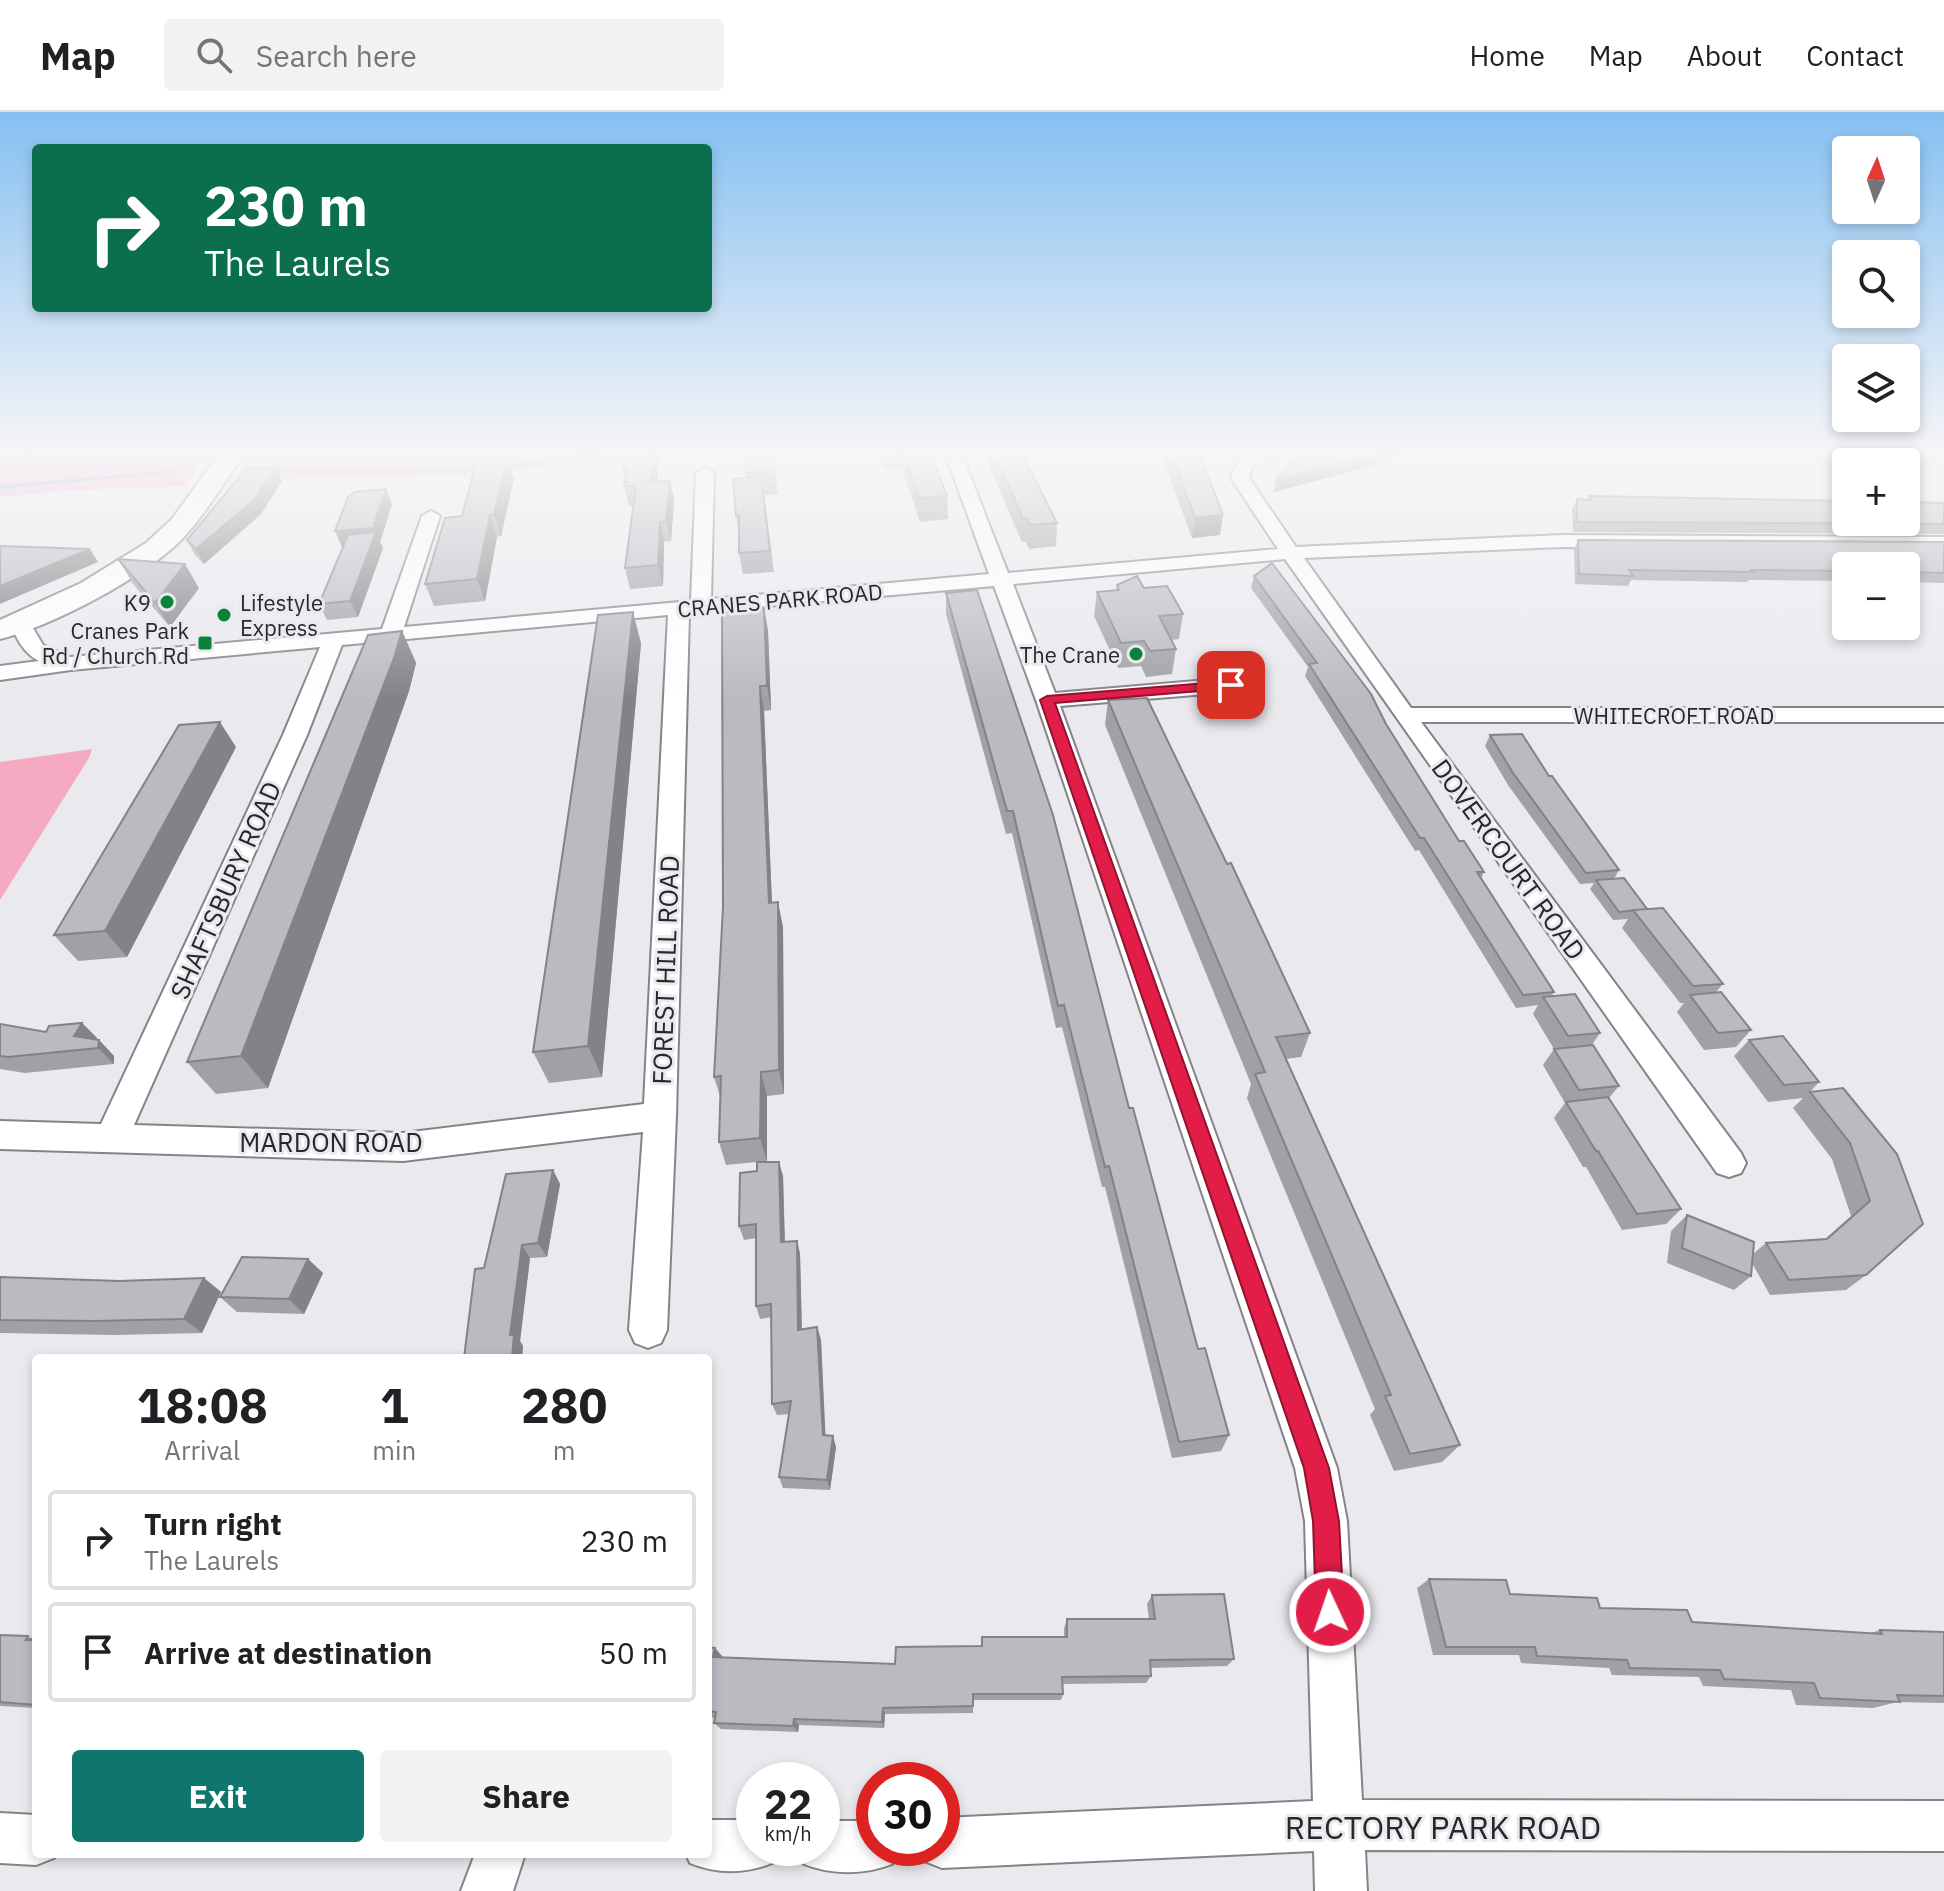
<!DOCTYPE html>
<html lang="en">
<head>
<meta charset="utf-8">
<style>
	:root { --surface:#fff; --page:#f2f2f2; --text:#202124; --muted:#757577; --line:#e0e0e0; --accent:#0f766e }
	body { margin:0; font-family:"IBM Plex Sans",sans-serif; background:var(--page); color:var(--text); height:100vh; display:flex; flex-direction:column; font-size:30px; white-space:nowrap }
	* { box-sizing:border-box; margin:0 }
	p { font-size:26px; color:var(--muted) }
	.icon { flex:none; width:44px; height:44px; fill:none; stroke:currentColor; stroke-width:2; stroke-linecap:round; stroke-linejoin:round }
	.map { position:relative; flex:1; overflow:hidden }
	.panel { position:absolute; left:32px; top:1242px; width:680px; height:504px; display:flex; flex-direction:column; background:var(--surface); border-radius:8px; box-shadow:0 4px 12px #0003 }
	.panel>* { flex:none }
	.banner { position:absolute; left:32px; top:32px; width:680px; height:168px; border-radius:8px; box-shadow:0 4px 12px #0003; background:#0b6e4f; color:#fff; overflow:hidden }
	.needle { width:52px; rotate:3deg }
	.controls { position:absolute; left:1832px; top:24px; display:grid; gap:16px }
	.controls a { display:grid; place-items:center; width:88px; height:88px; border-radius:8px; background:var(--surface); box-shadow:0 4px 12px #0003; font-size:40px }
	.speed { position:absolute; left:736px; top:1650px; display:flex; gap:16px; font-size:40px; font-weight:700; text-align:center }
	.speed>* { display:grid; place-content:center; width:104px; height:104px; border-radius:50%; background:var(--surface); box-shadow:0 4px 12px #0003; line-height:1 }
	.speed small { font-size:20px; font-weight:400 }
	.speed .limit { border:12px solid #d22; background:#fff; color:#111 }
	.pin { position:absolute; display:grid; place-items:center; width:68px; height:68px; color:#fff; margin:-34px; border-radius:16px; box-shadow:0 4px 12px #0006 }
	.me { position:absolute; width:88px; margin:-44px; rotate:357deg; stroke-linejoin:round; filter:drop-shadow(0 0 6px #0008) }
	.turn { display:flex; align-items:center; gap:28px; height:168px; padding:0 40px; font-size:36px }
	.turn .icon { width:104px; height:104px; stroke-width:2.5 }
	.turn b { display:block; font-size:56px; line-height:68px }
	.eta { display:flex; justify-content:space-evenly; align-items:center; height:136px; text-align:center }
	.eta b { font-size:48px; font-weight:800; line-height:56px }
	.button { display:flex; gap:16px; margin-top:auto; padding:16px 40px }
	.button a { flex:1; height:92px; border-radius:8px; background:var(--accent); color:#fff; font-size:32px; font-weight:800; line-height:92px; text-align:center }
	.button a+a { background:var(--page); color:var(--text) }
	ul { padding:0; list-style:none }
	li { display:flex; align-items:center; gap:24px; height:100px; margin:0 16px 12px; padding:0 24px; border:4px solid var(--line); border-radius:8px }
	li div { flex:1 }
	li b { display:block; font-size:30px }
	li em { font-style:normal }
	header { display:flex; align-items:center; gap:48px; box-sizing:border-box; height:112px; padding:0 40px; background:var(--surface); border-bottom:2px solid var(--line) }
	header strong { font-size:38px }
	nav { display:flex; gap:44px; margin-inline-start:auto; font-size:28px }
	.search { width:560px; height:72px; background:var(--page); display:flex; align-items:center; gap:20px; box-sizing:border-box; padding:0 28px; border-radius:8px; color:var(--muted); font-size:30px }
	.map>svg:first-child { display:block }
</style>
</head>
<body>
<header>
<strong>Map</strong>
<div class="search"><svg class="icon" aria-label="search" viewBox="0 0 24 24"><circle cx="10" cy="10" r="6"/><path d="M15 15l6 6"/></svg>Search here</div>
<nav><a>Home</a><a>Map</a><a>About</a><a>Contact</a></nav>
</header>
<div class="map">
<svg width="1944" height="1779" viewBox="0 0 1944 1779">
	<rect width="100%" height="100%" fill="#eae9ee"/>
	<!-- green -->
	<path fill="#f5aac2" d="M208 338 185 374 69 378 0 385V350Z
		M249 338H670L482 363 239 367Z
		M92 637 89 646 0 788V650Z"/>
	<g fill="none" stroke-linecap="round" stroke-linejoin="round">
		<!-- stream -->
		<path fill="#729fbe" fill-rule="evenodd" d="M615 338H630L492 359H247L244 357 247 355H492Z
			M173 358 176 360 175 361 0 377V373Z"/>
		<defs>
			<path id="street" d="M944 338H960L1008 461 1278 437 1231 366 1238 348 1263 338H1286L1252 355 1249 366 1296 435 1562 423 1944 425V437L1562 435 1304 446 1411 596H1944V610H1421L1741 1041 1746 1051 1741 1061 1729 1065 1717 1061 1285 447 1013 472 1055 581 1231 566 1242 573 1231 580 1060 594 1337 1356 1347 1409 1362 1688 1944 1689V1739L1365 1738 1367 1779H1315L1314 1739 942 1756 924 1749 919 1736H942V1706L1313 1689 1305 1409 1295 1356 1036 588 994 474 689 501 676 1004 667 1218 661 1231 648 1236 635 1231 629 1218 643 1020 403 1049 0 1037V1009L101 1012 283 623 320 535 71 558 0 568V554L39 549C23 541 16 526 10 510L13 506H27L43 533 70 545 382 517 422 404 431 399 440 404 404 515 691 489 696 361 705 356 714 361 711 487 989 462ZM668 503 644 992 403 1021 134 1013 307 623 342 533Z
				M0 1701 36 1703V1742H55L54 1746 36 1753 0 1751Z
				M708 1708H754V1736H778L772 1751C746 1762 716 1762 690 1751L686 1742H708Z
				M822 1709H874V1736H898L892 1752C865 1763 831 1763 804 1752L798 1736H822Z
				M475 1742H525L513 1779H461Z"/>
			<path id="secondary" d="M222 338H247C226 367 206 402 182 427 144 466 52 514 0 527V508L81 471 146 431 172 407Z"/>
		</defs>
		<!-- street casing -->
		<use href="#street" stroke="#858389" stroke-width="4"/>
		<!-- secondary casing -->
		<use href="#secondary" stroke="#858389" stroke-width="4"/>
		<!-- street -->
		<use href="#street" fill="#fff" fill-rule="evenodd"/>
		<!-- secondary -->
		<use href="#secondary" fill="#fff" fill-rule="evenodd"/>
	</g>
	<!-- wall -->
	<path fill="#9fa1a6" d="M0 338H50L45 342 35 341 28 346H0Z
		M625 338H660L657 369H670L674 388 671 429 664 430 663 474 630 477 625 456 633 394H629L624 374 625 369 622 357Z
		M744 338H772L778 382 764 383 774 460 743 462 739 441V421L736 404 747 366Z
		M879 338H929L947 384 948 407 920 410 902 356 883 358Z
		M988 338H1032L1031 346 1025 347 1057 411 1056 434 1029 437 1026 430H1022L988 352Z
		M1160 338H1192L1220 423 1192 426Z
		M1288 338H1417L1376 350 1375 353 1274 380 1296 345 1288 340Z
		M1725 338H1944V342H1751L1748 339Z
		M507 346 514 366 501 424 497 425 485 489 434 494 425 472Z
		M282 369 261 402 204 452 195 443 187 428Z
		M1589 384 1844 389 1846 387 1944 391V422L1573 420 1572 397 1577 387 1588 388Z
		M392 392 380 430 383 436 358 505 327 508 319 492Z
		M1578 428 1944 430V471L1906 470V454H1846V469L1749 468 1747 470 1631 468 1628 474 1575 472 1574 438Z
		M118 447 199 476 170 515 133 472Z
		M1254 464 1386 612 1459 729 1484 760 1481 766 1554 880 1552 884 1600 921 1592 933 1619 974 1609 986 1681 1097 1666 1112 1622 1118 1586 1055H1583L1554 1006 1565 991 1543 953 1554 937 1533 902 1538 893 1516 896 1419 738 1415 739 1305 564 1308 555 1251 476Z
		M1117 473 1144 476 1183 502 1179 527 1171 528 1176 537 1172 562 1146 565 1141 554 1118 556 1094 504 1097 480 1116 478Z
		M946 481 1129 996 1198 1237 1229 1323 1221 1339 1172 1346 1105 1075H1102L1062 915 1056 916 1012 721 1006 722 946 502Z
		M764 496 768 519 771 598 764 599 772 791 783 815 784 982 767 984V1049L783 1064 785 1130 797 1129 800 1142 802 1217 817 1215 821 1228 825 1324 836 1335 830 1378 783 1376 779 1365 790 1302 777 1303 772 1292V1205L760 1207 756 1194V1126L744 1128 739 1114 757 1059V1050L726 1053 719 1030 720 984 714 965Z
		M402 519 416 551 409 579 268 976 216 982 187 950Z
		M641 531 602 965 549 971 533 940Z
		M1108 588 1227 752 1310 921 1301 945 1286 947 1460 1333 1442 1350 1394 1359 1370 1303 1375 1297 1247 986 1251 972 1105 613Z
		M1490 623 1549 664 1619 758 1614 767 1647 797 1723 872 1716 880 1751 918 1736 935 1704 938 1677 900 1684 891H1680L1622 816 1628 807 1613 808 1590 777 1594 771 1580 772 1508 673 1485 634Z
		M236 635 127 845 78 849 54 823Z
		M82 911 97 926 96 928H99L114 944V952L25 961 0 957V912L46 920Z
		M1749 928 1819 970 1810 980 1897 1042 1866 1163 1846 1178 1770 1183 1752 1151 1751 1164 1734 1178 1667 1151 1671 1119 1687 1103 1753 1142 1766 1131 1825 1127 1851 1104 1832 1047 1793 996 1803 986 1768 990 1734 944Z
		M553 1058 560 1072 547 1145 530 1146 520 1229 523 1234 522 1246H464Z
		M308 1147 323 1161 304 1202 237 1200 220 1185Z
		M0 1165 119 1169 204 1166 221 1180 202 1221 115 1223 0 1221Z
		M1429 1467 1510 1482 1692 1510 1871 1521 1880 1518 1944 1520V1591L1897 1590 1873 1596 1796 1593 1791 1578 1703 1574 1699 1565 1612 1563 1609 1556 1521 1551 1519 1543H1433L1417 1476Z
		M1152 1483 1234 1547 1227 1554 1150 1556 1151 1564 1146 1571 1063 1572V1582L1061 1588H973V1601L885 1602 884 1616 799 1613 798 1620 721 1617 714 1611 715 1606 708 1605V1535L722 1544V1546L895 1552 982 1534 1064 1525V1516L1067 1507H1149L1147 1492Z
		M0 1523 36 1526V1596L0 1594Z"/>
	<!-- shaded-wall -->
	<path fill="#828387" d="M23 338H33L35 341 28 346Z
		M654 338H660L655 389 650 370Z
		M1379 338H1417L1376 350 1375 353 1274 380 1276 368Z
		M507 346 514 366 501 424 494 403Z
		M276 356 282 369 261 402 204 452 196 437Z
		M670 369 674 388 671 429 666 409Z
		M386 377 392 392 380 430 383 436 358 505 350 489 342 435 335 419Z
		M490 403 497 425 485 489 477 467Z
		M1223 403 1220 423 1192 426 1195 406Z
		M660 410 664 430 663 474 658 453Z
		M90 437 98 450 0 492V474Z
		M185 452 199 476 170 515 155 491Z
		M764 496 768 519 771 598 767 574Z
		M633 500 641 531 602 965 588 934Z
		M402 519 416 551 409 579 268 976 241 944Z
		M760 574 764 599 773 816 769 791Z
		M220 610 236 635 127 845 105 819Z
		M778 790 783 815 784 982 779 958Z
		M82 911 97 926 92 937 74 924Z
		M99 928 114 944V952L98 936Z
		M761 960 767 984V1049L760 1026Z
		M779 1050 783 1064 785 1144 781 1130Z
		M553 1058 560 1072 547 1145 538 1131Z
		M797 1129 800 1142 802 1230 798 1218Z
		M522 1133 530 1146 520 1229 523 1234 522 1246H512L510 1223Z
		M308 1147 323 1161 304 1202 289 1187Z
		M204 1166 221 1180 202 1221 184 1207Z
		M817 1215 821 1228 826 1334 823 1323Z
		M833 1324 836 1335 830 1378 827 1368Z
		M715 1536 722 1544 721 1553 713 1545Z
		M883 1596 885 1602 884 1616 882 1610Z
		M794 1607 799 1613 798 1620 793 1614Z"/>
	<!-- building -->
	<path fill="#b9bbc1" stroke="#828387" stroke-width="2" d="M625 338H654L650 370 670 369 666 409 660 410 658 453 625 456 636 374H624L627 356 622 357Z
		M744 338H772L775 359 746 361Z
		M902 338H929L947 384 919 386Z
		M992 338H1020L1057 411 1030 413 1027 406H1023Z
		M1170 338H1192L1202 348 1223 403 1195 406Z
		M1303 338H1379L1374 339 1378 342 1276 368Z
		M507 346 494 403H490L477 467 425 472 445 406 462 404 477 348Z
		M276 356 254 388 196 437 187 428 245 358Z
		M761 364 770 439 739 441V403L736 404 733 367Z
		M386 377 373 416 335 419 348 385 355 380Z
		M1589 384 1846 389V410H1906V390L1944 391V412L1577 410V387L1592 388Z
		M376 420 350 489 319 492 348 423Z
		M1578 428 1944 430V461L1906 460V454H1846V459L1751 458 1753 460 1629 458 1633 464 1579 462Z
		M0 434 90 437 0 474Z
		M118 447 185 452 155 491Z
		M1272 451 1371 582 1386 612 1459 729H1464L1484 760H1477L1554 880 1523 883 1424 726H1420L1309 552 1317 551 1254 464Z
		M1137 464 1144 476 1167 474 1183 502 1159 504 1176 537 1150 539 1144 529 1121 531 1097 480 1119 478 1117 473Z
		M977 478 1053 703 1129 996H1133L1198 1237 1205 1236 1229 1323 1179 1330 1109 1054 1105 1055 1064 893 1058 894 1013 699H1007L946 481Z
		M764 496 767 574H760L769 791 778 790 779 958 761 960 760 1026 719 1030 721 964 714 965 723 795 722 500Z
		M633 500 588 934 533 940 598 503Z
		M402 519 394 546 241 944 187 950 368 523Z
		M1147 586 1227 752 1231 751 1310 921 1276 925 1460 1333 1410 1342 1385 1284 1391 1283 1255 962 1265 960 1108 588Z
		M220 610 105 819 54 823 179 613Z
		M1522 622 1549 664H1552L1619 758 1586 761 1513 661 1490 623Z
		M1624 766 1647 797 1619 800 1596 768Z
		M1663 796 1723 872 1693 874 1633 798Z
		M1721 880 1751 918 1718 921 1690 883Z
		M1575 882 1600 921 1568 924 1543 885Z
		M82 911 74 924 99 928 98 936 8 945 0 944V912L46 920 49 914Z
		M1783 924 1819 970 1784 973 1749 928Z
		M1593 933 1619 974 1579 978 1554 937Z
		M1843 976 1897 1042 1923 1112 1866 1163 1789 1168 1766 1131 1827 1127 1870 1089 1850 1031 1810 980Z
		M1608 985 1681 1097 1637 1102 1598 1039H1596L1566 990Z
		M757 1050H779L781 1130 797 1129 798 1218 817 1215 823 1323 833 1324 827 1368 779 1365 791 1289 772 1292 771 1192 756 1194V1112L739 1114 740 1061 757 1059Z
		M553 1058 538 1131 522 1133 510 1223 514 1222 512 1246H464L475 1157 484 1156 506 1062Z
		M1687 1103 1754 1130 1751 1164 1682 1136Z
		M242 1145 308 1147 289 1187 220 1185Z
		M0 1165 119 1169 204 1166 184 1207 95 1209 0 1208Z
		M1429 1467 1506 1468 1510 1482 1597 1486 1600 1496 1687 1498 1692 1510 1882 1522 1880 1518 1944 1520V1584L1897 1583 1900 1590 1820 1586 1814 1571 1724 1567 1720 1558 1630 1556 1627 1548 1537 1544 1535 1535H1446Z
		M1224 1482 1234 1547 1150 1548 1151 1564 1062 1565 1063 1582H973V1594L883 1596 882 1610 794 1607 793 1614 714 1611 716 1600 708 1599V1535L715 1536 713 1545 895 1552 896 1535 982 1534V1525H1067V1507H1155L1152 1483Z
		M0 1523 28 1524 26 1528H36V1593L0 1590Z"/>
	<!-- sky -->
	<linearGradient id="sky" x2="0" y2="1"><stop stop-color="#85c0f1"/><stop offset="0.58" stop-color="#f6f5f7"/><stop offset="1" stop-color="#f6f5f7" stop-opacity="0"/></linearGradient>
	<rect width="1944" height="587" fill="url(#sky)"/>
	<!-- route -->
	<path fill="#e11d48" stroke="#92132f" stroke-width="2" d="M1231 569 1238 573 1236 576 1055 591 1329 1356 1339 1409 1344 1500 1340 1510 1330 1514 1320 1510 1316 1500 1313 1409 1304 1356 1040 588 1047 584Z"/>
	<!-- markers -->
	<g fill="#0b823b" stroke="#eae9ee" stroke-width="3">
		<circle cx="167" cy="490" r="8"/>
		<circle cx="224" cy="503" r="8"/>
		<rect x="197" y="523" width="16" height="16" rx="4"/>
		<circle cx="1136" cy="542" r="8"/>
	</g>
	<g text-anchor="middle" dominant-baseline="central" stroke-width="6" stroke-linejoin="round" paint-order="stroke">
		<!-- far-street labels -->
		<g font-size="22" fill="#28282a" stroke="#eae9ee">
			<text transform="translate(780 488) rotate(-5)">CRANES PARK ROAD</text>
			<text x="1674" y="603">WHITECROFT ROAD</text>
		</g>
		<!-- far-poi labels -->
		<g font-size="22" fill="#28282a" stroke="#eae9ee" text-anchor="end">
			<text x="151" y="490">K9</text>
			<text x="240" y="490" text-anchor="start">Lifestyle<tspan x="240" dy="25">Express</tspan></text>
			<text x="189" y="518">Cranes Park<tspan x="189" dy="25">Rd / Church Rd</tspan></text>
			<text x="1120" y="542">The Crane</text>
		</g>
		<!-- street labels -->
		<g font-size="26" fill="#28282a" stroke="#eae9ee">
			<text transform="translate(1509 747) rotate(54)">DOVERCOURT ROAD</text>
			<text transform="translate(225 778) rotate(-66)">SHAFTSBURY ROAD</text>
			<text transform="translate(665 858) rotate(-88)">FOREST HILL ROAD</text>
			<text x="331" y="1030">MARDON ROAD</text>
		</g>
		<!-- near-street labels -->
		<g font-size="32" fill="#28282a" stroke="#eae9ee">
			<text x="1443" y="1715">RECTORY PARK ROAD</text>
		</g>
	</g>
</svg>
<div class="controls">
<a><svg class="needle" viewBox="-14 -14 28 28"><path d="M0-13l5 13h-10z" fill="#e53935"/><path d="M0 13l5-13h-10z" fill="#757577"/></svg></a>
<a><svg class="icon" aria-label="search" viewBox="0 0 24 24"><circle cx="10" cy="10" r="6"/><path d="M15 15l6 6"/></svg></a>
<a><svg class="icon" aria-label="layers" viewBox="0 0 24 24"><path d="M12 4l9 5-9 5-9-5zM3 14l9 5 9-5"/></svg></a>
<a>+</a>
<a>−</a>
</div>
<div class="speed"><div>22<small>km/h</small></div><div class="limit">30</div></div>
<div class="pin" style="left:1231px;top:573px;background:#d93025"><svg class="icon" aria-label="arrive" viewBox="0 0 24 24"><path d="M6 21V4h12l-3 4 3 4H6"/></svg></div>
<svg class="me" style="left:1330px;top:1500px" viewBox="-20 -20 40 40"><circle r="17" fill="#e11d48" stroke="#fff" stroke-width="3"/><path d="M0-11L8 9 0 5-8 9z" fill="#fff"/></svg>
<div class="banner">
<div class="turn"><svg class="icon" aria-label="right" viewBox="0 0 24 24"><path d="M7 20v-9h11M14 6l5 5-5 5"/></svg><div><b>230 m</b>The Laurels</div></div>
</div>
<section class="panel">
<div class="eta">
<div><b>18:08</b><p>Arrival</p></div>
<div><b>1</b><p>min</p></div>
<div><b>280</b><p>m</p></div>
</div>
<ul>
<li><svg class="icon" aria-label="right" viewBox="0 0 24 24"><path d="M7 20v-9h11M14 6l5 5-5 5"/></svg><div><b>Turn right</b><p>The Laurels</p></div><em>230 m</em></li>
<li><svg class="icon" aria-label="arrive" viewBox="0 0 24 24"><path d="M6 21V4h12l-3 4 3 4H6"/></svg><div><b>Arrive at destination</b></div><em>50 m</em></li>
</ul>
<div class="button"><a>Exit</a><a>Share</a></div>
</section>
</div>
</body>
</html>
